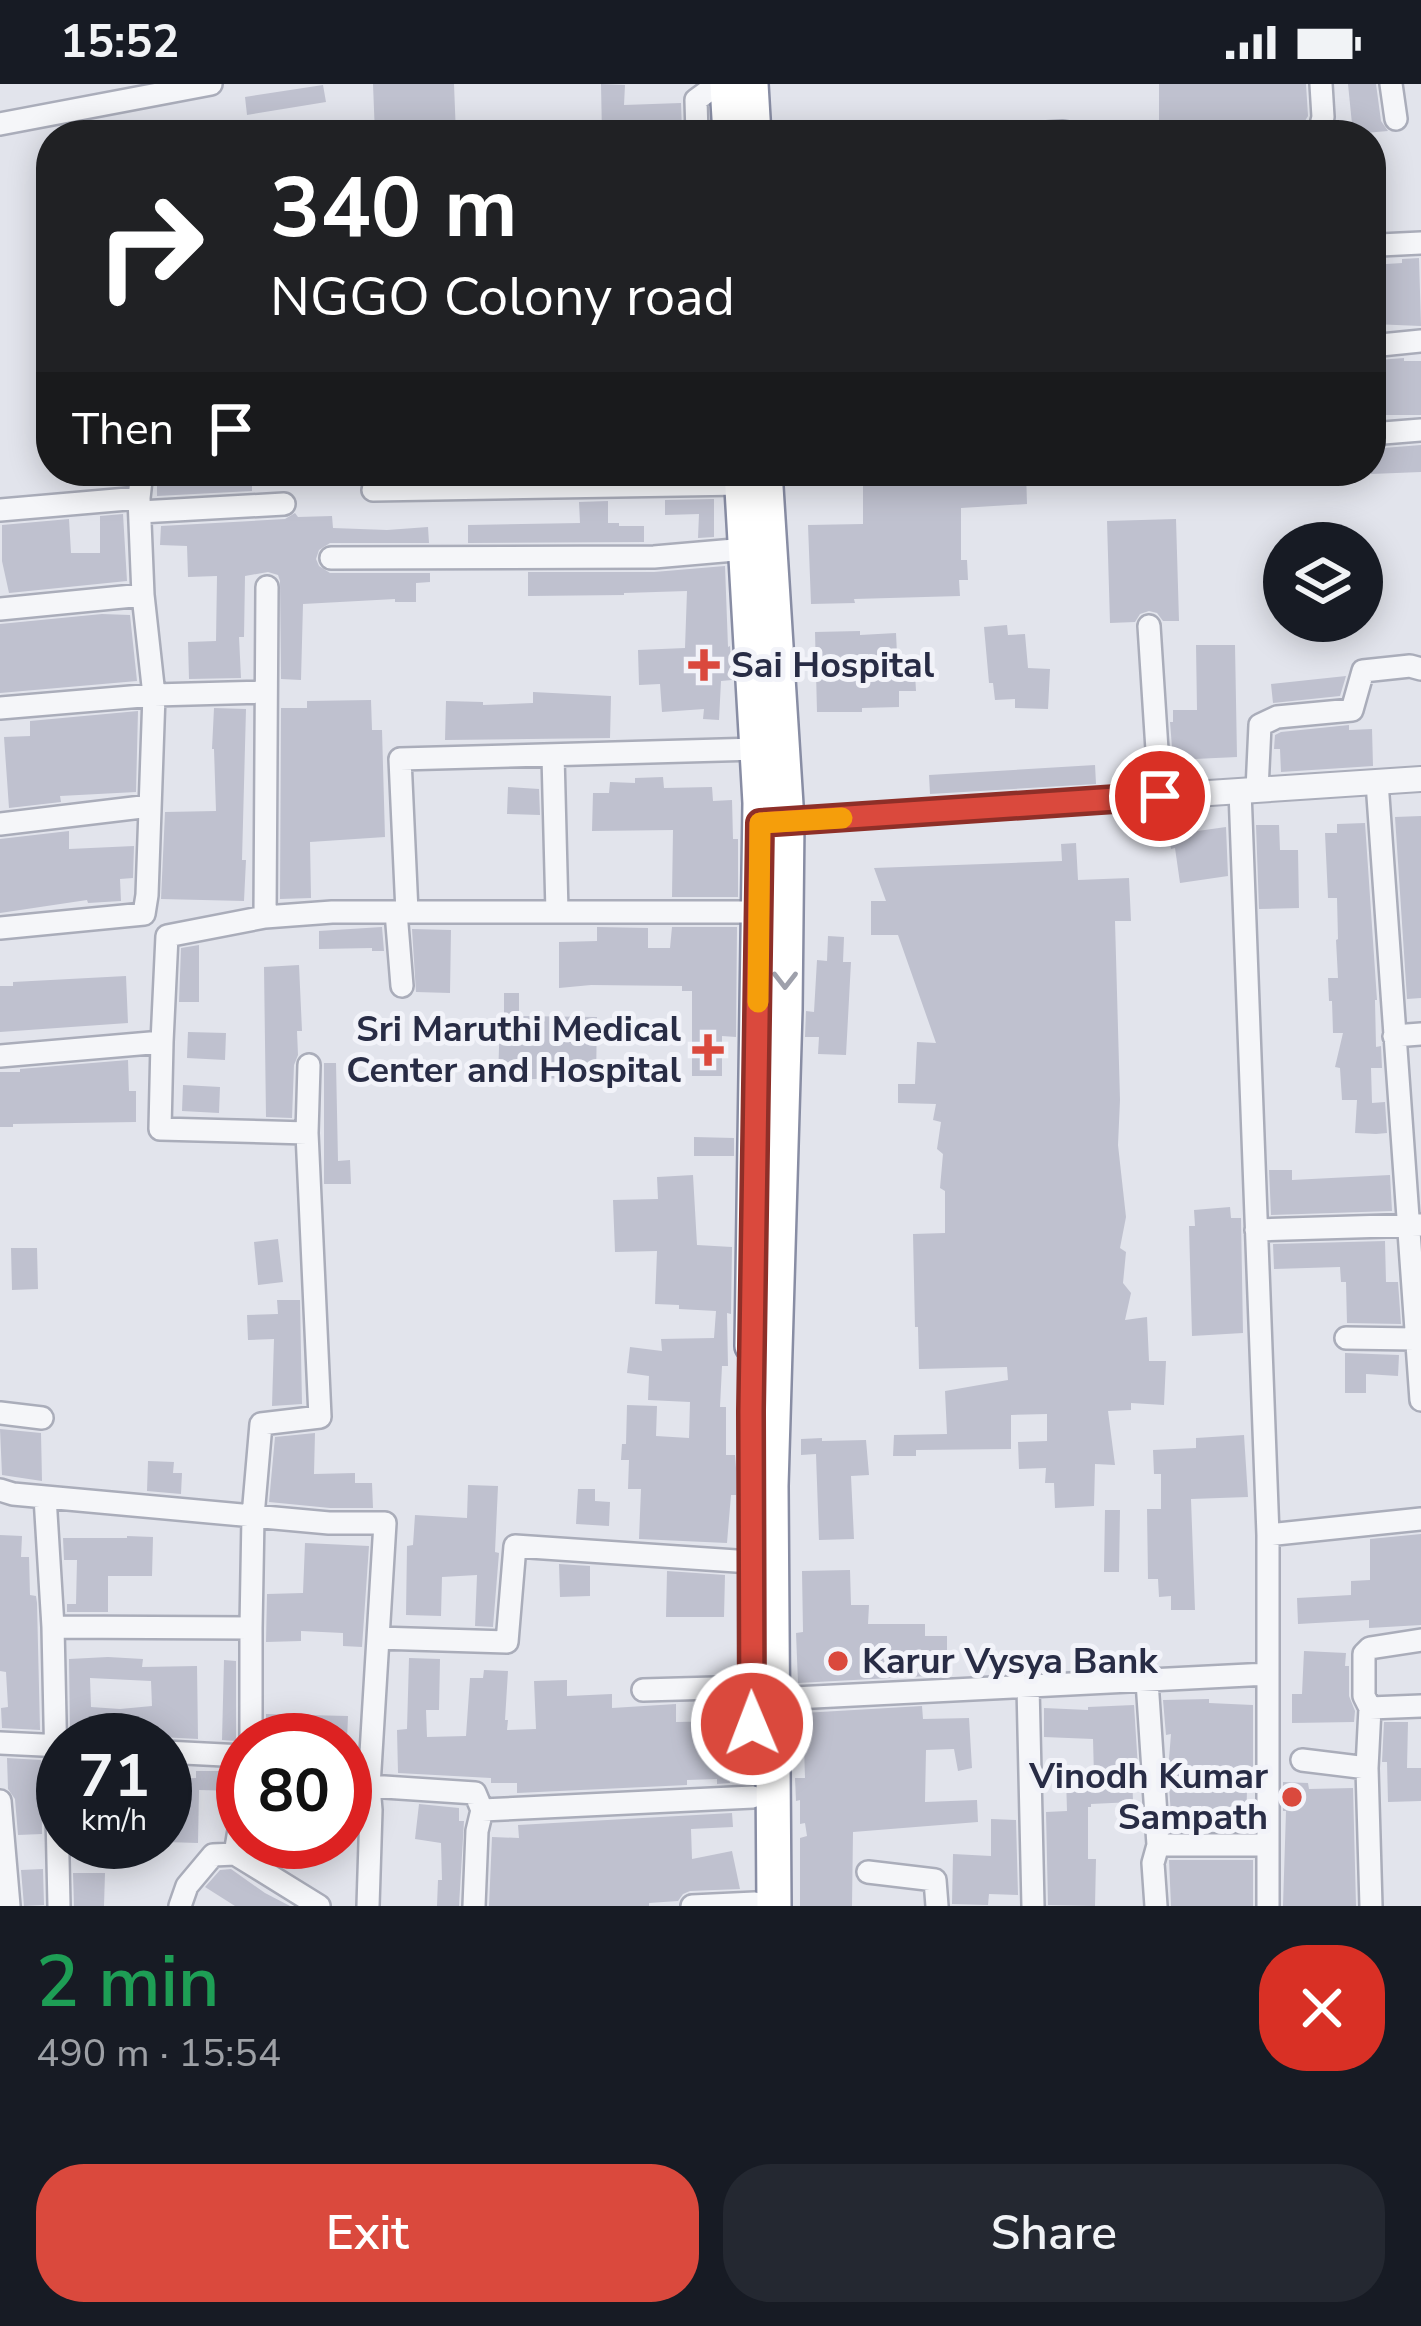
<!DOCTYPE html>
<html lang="en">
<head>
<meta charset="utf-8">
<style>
	:root { --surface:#171b24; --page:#242831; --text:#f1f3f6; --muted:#9ea1a6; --accent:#da493d }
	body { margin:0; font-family:"Nunito Sans",sans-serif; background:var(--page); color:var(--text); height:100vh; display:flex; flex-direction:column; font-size:45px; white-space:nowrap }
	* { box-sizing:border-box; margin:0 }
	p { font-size:39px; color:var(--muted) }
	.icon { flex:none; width:66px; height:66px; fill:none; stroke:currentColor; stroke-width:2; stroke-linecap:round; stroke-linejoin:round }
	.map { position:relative; height:1822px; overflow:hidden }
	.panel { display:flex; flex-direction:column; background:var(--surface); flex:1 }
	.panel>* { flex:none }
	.hud { position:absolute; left:36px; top:36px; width:1350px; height:366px; border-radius:48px; box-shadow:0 6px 30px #0003; background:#202124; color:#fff; overflow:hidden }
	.fabs { position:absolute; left:1263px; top:438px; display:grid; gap:24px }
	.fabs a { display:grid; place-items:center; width:120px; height:120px; border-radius:50%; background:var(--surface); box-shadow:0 6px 30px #0003; font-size:60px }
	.speed { position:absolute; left:36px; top:1629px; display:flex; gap:24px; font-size:60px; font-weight:700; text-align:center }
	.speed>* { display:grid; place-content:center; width:156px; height:156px; border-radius:50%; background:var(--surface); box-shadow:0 6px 30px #0003; line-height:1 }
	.speed small { font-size:30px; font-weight:400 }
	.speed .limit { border:18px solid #d22; background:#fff; color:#111 }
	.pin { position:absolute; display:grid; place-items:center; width:102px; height:102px; color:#fff; margin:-51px; border:6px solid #fff; border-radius:50%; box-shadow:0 3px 12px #0007 }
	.me { position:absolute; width:132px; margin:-66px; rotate:359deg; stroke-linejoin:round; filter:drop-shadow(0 0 9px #0008) }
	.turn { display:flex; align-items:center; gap:42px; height:252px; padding:0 36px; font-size:54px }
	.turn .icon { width:156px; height:156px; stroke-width:2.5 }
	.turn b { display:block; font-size:84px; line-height:102px }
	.then { display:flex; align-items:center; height:114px; padding:0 36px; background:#0003; gap:24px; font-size:45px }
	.round { display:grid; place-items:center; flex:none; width:126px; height:126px; border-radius:48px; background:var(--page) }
	.headline { display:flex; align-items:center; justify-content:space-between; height:204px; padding:0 36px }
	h1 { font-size:72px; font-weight:600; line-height:90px; color:#1e9e55 }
	.action { display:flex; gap:24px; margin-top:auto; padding:24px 36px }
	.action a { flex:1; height:138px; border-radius:48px; background:var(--accent); color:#fff; font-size:48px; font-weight:600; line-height:138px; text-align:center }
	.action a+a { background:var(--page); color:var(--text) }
	.status { display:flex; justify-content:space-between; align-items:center; height:84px; padding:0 60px; background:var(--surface); direction:ltr }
	.status svg { height:33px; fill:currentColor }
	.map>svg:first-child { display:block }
</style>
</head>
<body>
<div class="status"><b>15:52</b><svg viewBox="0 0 49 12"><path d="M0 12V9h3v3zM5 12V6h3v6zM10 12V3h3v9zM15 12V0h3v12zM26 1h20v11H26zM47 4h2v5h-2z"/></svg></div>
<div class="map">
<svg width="1421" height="1822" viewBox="0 0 1421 1822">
	<rect width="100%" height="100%" fill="#e2e4ec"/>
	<!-- building -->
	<path fill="#bfc1cf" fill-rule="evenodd" d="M373 0H454L456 51H375Z
		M601 0 625 1 624 21 681 19 682 48 602 51Z
		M1159 0H1306L1308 32 1300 45 1242 44V51H1166V43H1159Z
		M1348 0H1376L1381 37 1388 47 1353 50Z
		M323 1 326 18 247 31 245 13Z
		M1419 174 1421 242 1372 240 1371 181 1402 179V175Z
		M1404 274V277H1421V331H1380L1379 299H1376L1378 276Z
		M1421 361V388L1371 390V365Z
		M157 387H252V407L157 412Z
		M863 387H971V397L998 396V387H1026L1027 420 961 424V476H967L968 496H959L960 512 854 515 855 519 811 520 808 441 863 440Z
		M714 415V453L698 454 699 430 665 431V416Z
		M608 417V439H619V442H644V458L468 459V441L580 439 579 418Z
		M295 429 298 433 332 432 333 444 387 446 428 443 429 459H330L319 466 316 475 319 482 330 489H430V498L416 499V518H395V515L303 520 301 596 281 595 280 497 278 491 268 488 245 492 244 553H239L241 594 189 595 188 558 216 557 217 492 188 493 187 462 160 461 161 442 285 435Z
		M123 430 127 497 9 509 2 477V441L69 435 71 469H100V432Z
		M1176 435 1179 537H1163L1157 529 1149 527 1140 530 1135 538 1110 539 1107 437Z
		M725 482 728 563 730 562 732 596 721 597 719 636 703 635 704 625 662 628 660 600 639 601 638 566 685 564 687 507 624 509V511L528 512V488H654Z
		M102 530 130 531 137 597 0 609V540Z
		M1007 541 1008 551 1025 550 1028 584 1050 585 1048 625 1015 624V615L995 616 993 599H989L984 543Z
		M860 547V551L896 549 898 591 915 590 916 607H899V623L862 624V628H817L815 548Z
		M1196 561H1235L1237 673 1173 676 1170 638H1173V626H1197Z
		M1346 592 1340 612 1273 619 1271 600Z
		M533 608 611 612 610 654 445 656 446 617 483 618V621L533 619Z
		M371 616 372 646H382L385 753 310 758 311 814 280 815 281 624H307V617Z
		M214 624 246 625 242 776H246L244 817 161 815 165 728 216 727 214 665H212Z
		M138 627 136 708 60 712 61 718 9 724 4 653 30 652V637Z
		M1349 641V646L1372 645 1373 682 1281 688 1280 665H1274L1275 651 1281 648Z
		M1095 681 1096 700 930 710 929 691Z
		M663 693 664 704 712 703 713 717 732 716 733 755H738V813H672L673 746 592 747 593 709H609L610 698 635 699V694Z
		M508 703 539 705 540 731 507 730Z
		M1421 732V914L1407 915 1395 733Z
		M1365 739 1377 916H1375L1376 963 1381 962 1382 984H1371L1372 1019 1385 1018 1387 1049 1376 1050 1355 1049 1357 1016H1342L1340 984 1335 983 1343 949H1333L1332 917H1329L1328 894H1338L1336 856 1338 855 1337 814H1328L1325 749H1337V740Z
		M1256 741H1279L1280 766H1298L1299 824 1259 825Z
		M1226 743 1228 792 1180 799 1175 764 1171 765 1169 751Z
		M69 747V765L134 762 133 794 120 795 121 817 88 819 87 816 0 829V755Z
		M1076 759 1078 796 1129 794 1131 837H1115L1120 1016 1118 1061 1126 1133 1120 1164 1126 1168 1123 1199 1131 1209 1125 1236 1147 1233 1149 1277H1166L1164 1321 1131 1319V1326L1108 1327 1115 1381 1095 1380 1094 1422 1055 1424 1054 1399H1045L1046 1384 1019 1385 1018 1358 1047 1357V1330L1011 1331V1365L916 1366V1372H893L894 1351 947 1350 945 1307 1008 1296 1007 1283 919 1285 918 1243H915L913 1150 945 1149V1107L940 1104 943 1070 937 1065 941 1038 933 1036 936 1020 898 1019V1000H915L917 958 936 959 898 851H871V817H886L874 784 1062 777 1061 760Z
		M382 843 384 867H372V864L319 865V847Z
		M597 843 648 844V864H670L672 843H737L736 953 722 952V992H692V907H682V902L591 901 559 904V858L597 857Z
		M412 845 451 846 450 909 416 908Z
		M828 852 844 853 843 878H851L846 971 818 970 819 953H805L806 927 814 928 817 876 827 877Z
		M199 861V918H179L181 864Z
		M299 881 302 947H297L298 971 294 981 292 1034 266 1033 264 883Z
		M126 892 128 939 0 948V902H13V898Z
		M504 909H519V932L597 933 596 996 569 997V994L498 996 500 931 504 932Z
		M188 948 226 949 225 976 187 974Z
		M128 976 129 1007H136V1038L13 1040V1043H0V988H20V985Z
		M324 979H336L338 1077 350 1076 351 1100H324Z
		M183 1001 220 1003 219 1029 182 1027Z
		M694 1053 734 1054V1072H694Z
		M1269 1086H1292V1096L1390 1091 1392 1127 1271 1131Z
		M693 1091 697 1161 732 1163 731 1230 727 1229 728 1282H722L720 1323H726V1371H735L736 1384V1411H731L727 1459 639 1455 641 1405H628L629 1376H621L622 1360H626L627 1321 657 1322 656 1352 689 1354 690 1318 648 1316 649 1292 627 1289 630 1263 662 1267 661 1255 714 1254 716 1227 679 1225V1221L655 1220 657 1167 615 1168 613 1116 658 1115 657 1093Z
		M1230 1123 1231 1134H1241L1243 1249 1192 1252 1189 1142H1195L1194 1126Z
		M278 1155 283 1198 258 1201 254 1158Z
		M1385 1157 1386 1198H1398L1401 1240 1347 1239 1346 1198H1341L1340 1183 1274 1185 1273 1160Z
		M11 1164H37L38 1205 12 1206Z
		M277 1216H300L302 1320 272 1322 274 1255 248 1256 247 1231 278 1230Z
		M1345 1269 1399 1271 1398 1292 1366 1290V1309H1345Z
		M0 1345 41 1349 42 1397 2 1391Z
		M315 1349 314 1390 355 1389V1399H372L373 1424H330L269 1418 275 1353Z
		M1244 1351 1248 1413 1191 1415 1195 1526H1171V1512L1159 1513 1158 1495H1148L1147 1425H1161V1390H1154L1153 1366 1196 1364V1354Z
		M822 1354V1357L866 1356 869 1391 851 1392 854 1455 819 1456 816 1370 801 1371V1355Z
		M148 1377 174 1378 173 1389H182L181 1410 147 1407Z
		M468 1401 498 1402 495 1468 499 1469 493 1543 475 1542 477 1491 442 1493 441 1532 406 1531 407 1462 413 1461 415 1431 467 1434Z
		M578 1405H595V1417L610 1418 609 1442 576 1440Z
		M1105 1426H1120L1119 1488H1104Z
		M1421 1450V1541L1369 1544V1536L1298 1540 1297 1514 1351 1511V1497L1370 1496V1455Z
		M0 1451 22 1452 21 1473H29L30 1511 36 1512 37 1519 40 1646 2 1644 1 1624 8 1623 6 1588 0 1587Z
		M127 1452 153 1453 152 1492H108V1528H67V1520H76L77 1476H64L63 1454H127Z
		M305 1459 369 1462 362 1563 343 1562V1549L301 1547V1557L266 1558 267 1510 303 1509Z
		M559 1480 590 1482V1512L560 1513Z
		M850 1486 851 1521H869L868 1540H925V1552H947V1591L798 1599 796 1549 803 1548 802 1487Z
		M667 1487 725 1491 724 1533H666Z
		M1304 1567 1346 1569 1345 1582H1349V1612L1355 1627 1354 1638 1292 1639V1610H1302Z
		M108 1573 143 1575 142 1583 197 1582 198 1655 160 1653 136 1655 135 1649 93 1645V1648L70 1649 69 1575ZM90 1594 151 1597 152 1622 120 1625 91 1623Z
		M409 1574 440 1575 439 1626H426L427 1653 466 1652 470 1594H483L484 1586 508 1587 505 1636H508L507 1646 536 1645 534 1597 567 1596V1612L612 1610V1624L676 1620V1638L730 1637V1650L725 1651 724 1666H717L718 1671 729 1670 730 1699 717 1700V1695L687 1696V1701L517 1709V1699H491V1694L398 1689 397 1646 407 1645Z
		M224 1576 236 1577V1657L222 1656Z
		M1209 1615V1619L1253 1621V1705H1247L1246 1746H1172L1168 1687 1171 1650 1166 1651 1163 1616Z
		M1134 1621 1138 1684H1132L1133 1718 1091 1720V1723H1088V1775H1096L1095 1822 1048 1821 1046 1728 1067 1727 1066 1693 1094 1692 1093 1655 1044 1653V1624L1088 1626V1623Z
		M922 1622 923 1635 969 1634 972 1684 958 1687 954 1665 926 1666 925 1718 977 1716 978 1738 853 1748 852 1822H800V1754L807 1752 805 1739 800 1740V1716L796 1717 795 1694H805L803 1629Z
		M266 1630 348 1632 347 1656H266Z
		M1384 1638H1408L1407 1684H1421V1717L1388 1718 1387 1678H1382Z
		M7 1674 41 1676 42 1750 18 1751 15 1715 8 1705Z
		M196 1687H238L237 1707 199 1706 198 1759 165 1758V1695L196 1694Z
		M1283 1698 1308 1699 1309 1705 1353 1704 1356 1822H1283L1286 1727H1283Z
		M419 1720 459 1724V1737H464L459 1822H437L438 1796H442L441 1759 415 1755Z
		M732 1729 733 1743 691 1745 692 1775 732 1767 740 1805 690 1807 683 1810 678 1817 649 1819V1822H489L492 1753 519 1754 518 1741Z
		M991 1735 1016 1736 1018 1811 989 1810 988 1821 952 1820 953 1770 991 1772Z
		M1169 1776H1253V1822H1171Z
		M43 1785 44 1821 24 1822 21 1786Z
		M231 1785 265 1809 290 1822H235L205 1803 220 1786Z
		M73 1789H105L104 1822H74Z"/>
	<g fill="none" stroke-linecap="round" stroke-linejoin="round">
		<defs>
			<path id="minor" d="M1391 0 1396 35
				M0 40 211 0
				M697 51 696 16 715 2 723 0
				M1014 51 1063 48 1081 51
				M1313 51 1319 49 1323 33 1321 0
				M1371 166 1380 161 1421 159
				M1371 262 1421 257
				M1371 350 1421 346
				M373 406 742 400
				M0 426 139 414
				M140 428 284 420
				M331 474 654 473 746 465
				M0 525 143 511
				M1149 542 1160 712
				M0 624 154 611 266 608
				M553 671 557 828
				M1377 698 1421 1316
				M1257 706 1260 641 1277 633 1352 626 1363 587 1410 582 1421 585
				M1240 707 1268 1451V1822
				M0 740 150 722
				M396 828 402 902
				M407 828 400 675 757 665
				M265 833 267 503
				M0 844 144 830 147 811 154 611 143 511 139 414 142 387
				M1394 952 1421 950
				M162 958 160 1045 307 1049
				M0 972 162 958 167 852 265 833 332 828H759
				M1256 1146 1420 1141
				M1346 1254 1415 1255
				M0 1329 42 1334
				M0 1406 13 1410 329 1439H385L369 1702 475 1709 482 1726 477 1747 474 1822
				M45 1413 53 1543
				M1268 1451 1421 1435
				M251 1544V1656
				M378 1554 507 1558 515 1462 751 1478
				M1147 1597 1158 1761 1153 1779 1156 1822
				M1028 1602 1033 1822
				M643 1606 751 1603
				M774 1615 1268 1590
				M1370 1624 1421 1622
				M0 1659 63 1662
				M165 1668 243 1672
				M1302 1676 1367 1684
				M0 1717 9 1822
				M243 1722 235 1770 319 1822
				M482 1726 753 1713
				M1158 1761H1268
				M868 1788 935 1796 937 1822
				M59 1822 53 1543 251 1544 253 1432 261 1340 320 1333 307 1049 309 981
				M180 1822 187 1802 213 1771 235 1770
				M368 1822 371 1726 369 1702
				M692 1822 755 1819
				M1371 1822 1367 1684 1370 1624 1364 1612V1570L1370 1564 1421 1556"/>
			<path id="tertiary" d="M787 737 1421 695"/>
			<path id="trunk" d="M727 0 730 51
				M751 0 754 51
				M741 387 760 719 752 1262
				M765 387 787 737 785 926 771 1402 774 1822"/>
		</defs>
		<!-- minor casing -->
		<use href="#minor" stroke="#aaadba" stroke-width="26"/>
		<!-- tertiary casing -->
		<use href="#tertiary" stroke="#aaadba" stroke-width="28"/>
		<!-- trunk casing -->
		<use href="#trunk" stroke="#888da4" stroke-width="38"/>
		<!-- minor -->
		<use href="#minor" stroke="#f5f6f9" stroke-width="21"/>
		<!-- tertiary -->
		<use href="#tertiary" stroke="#f5f6f9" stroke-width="24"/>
		<!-- trunk -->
		<use href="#trunk" stroke="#fff" stroke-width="33"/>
	</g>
	<!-- one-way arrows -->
	<defs><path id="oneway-chevron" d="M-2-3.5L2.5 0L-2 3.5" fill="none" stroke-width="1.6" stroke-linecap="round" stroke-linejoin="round" transform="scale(3)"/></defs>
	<use stroke="#9ea0ab" href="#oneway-chevron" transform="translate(785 896) rotate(90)"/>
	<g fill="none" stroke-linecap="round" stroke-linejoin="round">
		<defs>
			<path id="route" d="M752 1640 751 1327 760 739 1160 712"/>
		</defs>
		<!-- route casing -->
		<use href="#route" stroke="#8e2f28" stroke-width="30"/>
		<!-- route -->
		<use href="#route" stroke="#da493d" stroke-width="21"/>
		<!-- slow -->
		<path stroke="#f59e0b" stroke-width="21" d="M758 918 760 739 842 734"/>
	</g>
	<!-- markers -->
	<g fill="#da493d" stroke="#f2f3f9" stroke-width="4.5">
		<path d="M698 563h12v12h12v12h-12v12h-12v-12h-12v-12h12z"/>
		<path d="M702 948h12v12h12v12h-12v12h-12v-12h-12v-12h12z"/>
		<circle cx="838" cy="1577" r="12"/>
		<circle cx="1292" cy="1713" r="12"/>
	</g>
	<g text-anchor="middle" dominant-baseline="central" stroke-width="10" stroke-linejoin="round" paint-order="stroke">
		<!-- poi labels -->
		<g font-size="36" font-weight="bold" fill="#282c45" stroke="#f2f3f9" text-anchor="start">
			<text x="731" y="581">Sai Hospital</text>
			<text x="681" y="945" text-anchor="end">Sri Maruthi Medical<tspan x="681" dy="41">Center and Hospital</tspan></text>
			<text x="862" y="1577">Karur Vysya Bank</text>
			<text x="1268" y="1692" text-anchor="end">Vinodh Kumar<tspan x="1268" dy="41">Sampath</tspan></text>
		</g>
	</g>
</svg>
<div class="fabs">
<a><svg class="icon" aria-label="layers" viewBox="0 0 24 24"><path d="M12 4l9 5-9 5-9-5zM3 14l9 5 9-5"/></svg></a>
</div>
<div class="speed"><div>71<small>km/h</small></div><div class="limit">80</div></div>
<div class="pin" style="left:1160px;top:712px;background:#d93025"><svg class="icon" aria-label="arrive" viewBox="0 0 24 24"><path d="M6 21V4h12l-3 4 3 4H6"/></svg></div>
<svg class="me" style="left:752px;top:1640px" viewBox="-20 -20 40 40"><circle r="17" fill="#da493d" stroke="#fff" stroke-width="3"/><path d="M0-11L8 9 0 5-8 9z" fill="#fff"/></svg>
<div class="hud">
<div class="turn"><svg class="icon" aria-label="right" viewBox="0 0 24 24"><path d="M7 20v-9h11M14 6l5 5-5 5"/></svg><div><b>340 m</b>NGGO Colony road</div></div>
<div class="then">Then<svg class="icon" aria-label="arrive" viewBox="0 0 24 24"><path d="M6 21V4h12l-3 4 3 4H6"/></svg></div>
</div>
</div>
<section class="panel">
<div class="headline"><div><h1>2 min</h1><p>490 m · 15:54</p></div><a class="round" style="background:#d93025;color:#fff"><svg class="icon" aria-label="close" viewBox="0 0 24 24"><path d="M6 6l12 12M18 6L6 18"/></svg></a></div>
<div class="action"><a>Exit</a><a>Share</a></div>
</section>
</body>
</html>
